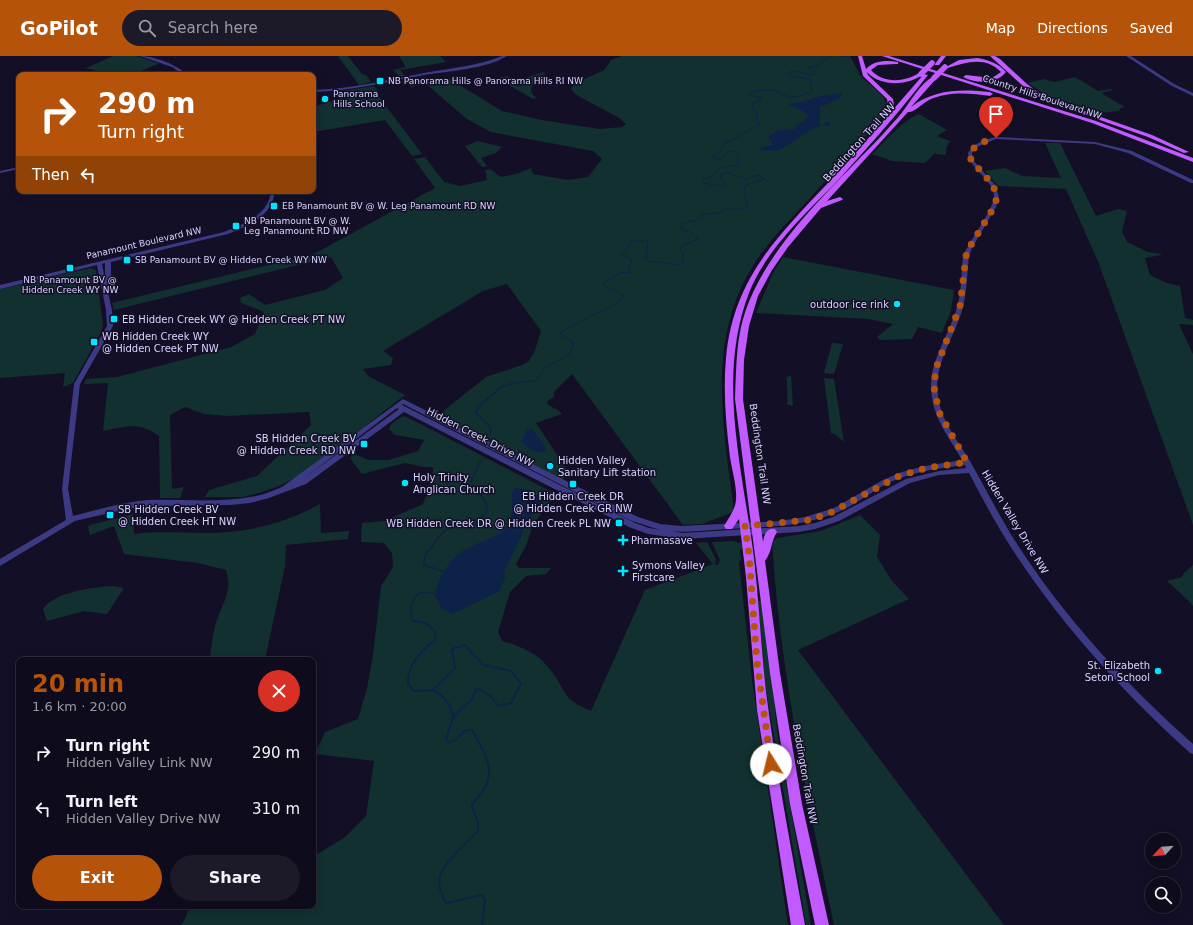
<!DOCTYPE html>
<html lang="en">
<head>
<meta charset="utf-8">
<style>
	:root { --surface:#0e0b1c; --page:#1c1929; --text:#f1f3f6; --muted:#9b9ba3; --line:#2e2b3b; --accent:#b45309 }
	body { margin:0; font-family:"DejaVu Sans",sans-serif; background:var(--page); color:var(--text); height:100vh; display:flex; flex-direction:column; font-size:15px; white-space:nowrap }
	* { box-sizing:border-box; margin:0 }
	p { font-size:13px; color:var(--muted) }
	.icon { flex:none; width:22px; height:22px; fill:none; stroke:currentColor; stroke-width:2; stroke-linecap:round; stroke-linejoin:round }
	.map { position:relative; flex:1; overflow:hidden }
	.sheet { position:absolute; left:16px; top:601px; width:300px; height:252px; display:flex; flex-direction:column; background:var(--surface); border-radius:8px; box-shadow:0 2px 10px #0003,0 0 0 1px var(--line) }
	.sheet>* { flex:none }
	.hud { position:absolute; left:16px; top:16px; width:300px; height:122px; border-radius:8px; box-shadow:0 2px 10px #0003,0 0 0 1px var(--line); background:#b45309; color:#fff; overflow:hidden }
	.needle { width:26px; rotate:244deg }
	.tools { position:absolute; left:1145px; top:777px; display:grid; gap:8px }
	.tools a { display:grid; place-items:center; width:36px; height:36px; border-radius:50%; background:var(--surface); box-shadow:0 2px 10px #0003,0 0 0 1px var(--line); font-size:20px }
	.pin { position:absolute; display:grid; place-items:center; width:34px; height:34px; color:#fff; margin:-41px -17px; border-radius:50% 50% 50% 0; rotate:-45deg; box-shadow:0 0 4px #0007 }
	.pin .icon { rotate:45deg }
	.me { position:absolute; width:44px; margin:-22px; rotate:351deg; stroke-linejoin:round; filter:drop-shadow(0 0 3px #0008) }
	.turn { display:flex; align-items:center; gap:14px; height:84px; padding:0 16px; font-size:18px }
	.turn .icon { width:52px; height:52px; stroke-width:2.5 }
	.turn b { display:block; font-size:28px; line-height:34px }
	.then { display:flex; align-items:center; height:38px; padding:0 16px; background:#0003; gap:8px; font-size:15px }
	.round { display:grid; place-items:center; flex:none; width:42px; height:42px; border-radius:21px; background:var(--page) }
	.headline { display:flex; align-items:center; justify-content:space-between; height:68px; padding:0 16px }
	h1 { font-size:24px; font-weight:600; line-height:30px; color:var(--accent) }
	.button { display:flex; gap:8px; margin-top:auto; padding:8px 16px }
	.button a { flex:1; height:46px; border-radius:24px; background:var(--accent); color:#fff; font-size:16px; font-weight:600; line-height:46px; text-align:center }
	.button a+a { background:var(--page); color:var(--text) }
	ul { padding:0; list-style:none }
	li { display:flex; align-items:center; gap:12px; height:56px; padding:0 16px }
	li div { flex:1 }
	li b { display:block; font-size:15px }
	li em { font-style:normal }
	header { display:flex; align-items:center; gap:24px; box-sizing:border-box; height:56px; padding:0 20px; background:var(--accent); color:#fff }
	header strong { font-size:19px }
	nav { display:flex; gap:22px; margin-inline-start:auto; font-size:14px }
	.search { width:280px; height:36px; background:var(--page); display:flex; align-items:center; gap:10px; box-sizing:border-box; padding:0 14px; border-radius:22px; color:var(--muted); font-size:15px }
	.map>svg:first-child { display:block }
</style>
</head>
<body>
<header>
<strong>GoPilot</strong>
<div class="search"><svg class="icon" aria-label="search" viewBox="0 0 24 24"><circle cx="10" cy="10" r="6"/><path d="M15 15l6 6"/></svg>Search here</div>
<nav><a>Map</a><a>Directions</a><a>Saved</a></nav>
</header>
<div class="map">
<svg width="1193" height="869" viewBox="0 0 1193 869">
	<rect width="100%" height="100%" fill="#130f26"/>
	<!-- green -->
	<path fill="#12302f" d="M113 0H136L158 7V8L131 19H110L86 12Z
		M338 0H348L362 18 367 20 371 26 359 29Z
		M399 0H440L446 6 400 14 405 20H399L393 14 406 11Z
		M622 0H850C854 6 856 13 860 19 868 29 890 39 886 54 884 60 877 66 873 71 856 92 838 112 819 132 797 157 772 180 754 208 705 286 724 371 734 456L702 468 683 469 572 318 554 336V341L547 345 548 349 558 354 562 358 536 367 569 417 562 424 437 360 486 321 522 309 529 305 535 294 541 275 507 228 483 235 383 295 393 302 391 309 363 313 368 320 405 339 305 417 279 430 259 437 243 441H205L209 434 257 420 311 369 309 356 227 360 204 358 185 351 170 359 172 433 184 431 180 442H160L159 380C137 365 127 371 103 375L108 327 84 328 86 323 117 321 231 291 255 278 264 256 241 247 240 242 249 238 265 249 325 234 343 222 331 201 114 254 112 247 314 198 435 132 414 103 425 101 444 126 460 130 487 124 485 114 490 113 501 121 519 117 531 112 533 118 568 124 588 121 602 103 593 95 491 76 467 63 426 28 411 31 405 25 409 23 414 29 448 22 502 55 542 64 599 73 622 71 626 68 619 62 575 38 571 33 574 28 604 14 611 4Z
		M543 16 546 17 536 23 531 31 532 38 537 42 533 43 497 22 507 20 520 24Z
		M1075 21 1098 35 1111 33 1114 34 1101 37 1125 51 1119 53 1120 55 1098 57 1047 40 1028 27 1044 23 1054 26Z
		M374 30 378 35 377 38 422 98 412 100 385 64 313 76V51L339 43 335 36Z
		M919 58 947 74 937 80 950 85 946 93V99L934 98 925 107 892 105 872 98C883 88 905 62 919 58Z
		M478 85 502 91 496 97 481 102 487 110 482 111 465 90Z
		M1045 87H1060L1096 160 1118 153 1127 155 1122 175 1127 186 1148 196 1161 198V199L1145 202 1150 219 1167 227 1180 230 1185 262 1193 264V269L1179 268 1193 298V469L1099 208 1066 133 998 130 985 115 1005 112 1022 120 1061 122Z
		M783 201 954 234 951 255 942 277 918 271 912 283 880 284 877 281 893 268 868 263 756 257 773 217Z
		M90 212 96 214 103 270 100 278 73 327 63 331 65 317 0 322V233Z
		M832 287 843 288 834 318 824 317Z
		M791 319 793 349 792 350 787 348C788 344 787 326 786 322Z
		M824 322 834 323 844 386 835 378 831 377Z
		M405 360 556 438 534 467 526 490 516 508 519 512H551L546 518 526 520 510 536 498 576 502 585C520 590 536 596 548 611 556 620 561 630 567 640 573 647 582 651 591 655L645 534 713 508 696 487 707 486 716 503 715 509H718L720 504 712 486 734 485 739 487 741 486 744 492 740 494 741 504 739 506 752 624 788 869H181L186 861 189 850H313V801L345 781 366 760 374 705 315 698 325 676 358 663 367 632 373 599 381 530 393 511 392 497 384 487 361 486 362 467 384 465 423 448 433 422V411H423L405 407 362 418 350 402 353 397 368 404H388L418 395 424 384 395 379 389 373C390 367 400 361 405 360Z
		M320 448 321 477 349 475 348 483 286 489 285 510 265 604H210C211 591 213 573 218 561 225 542 232 535 226 514L198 507 124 498 114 470 90 479 88 471 90 469 133 458 134 478C157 475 181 477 205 477 246 477 284 468 320 448Z
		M860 459 880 479 877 501 892 525 909 543 798 594 1004 869H834C807 742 780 615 772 485L777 482 821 475Z
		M1193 509V550L1189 545 1167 525 1182 521 1184 517Z
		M113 530 124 532 107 558 84 555 47 565 43 553C54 536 94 531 113 530Z
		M758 545H761L767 577 777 674 811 869H806L769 651 765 627Z"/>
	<!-- water -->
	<path fill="#0c2248" d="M841 37 842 40 835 45 820 51V69L825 68 826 65 830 66V71L826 69 814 72 780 94 766 95 759 93 772 89V85L768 82C775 72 785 75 795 73L797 68 804 65 808 60 804 56 788 48C791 47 794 47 797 47 813 43 824 38 841 37Z
		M531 373 533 374 546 392 544 396C537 398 525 392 521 385L527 374Z
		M516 432C525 432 538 436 541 445L523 472 522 479 504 516 505 521 500 535 452 558 442 553 435 540C438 522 448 505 464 494 477 486 503 481 509 467 513 457 512 446 512 436Z"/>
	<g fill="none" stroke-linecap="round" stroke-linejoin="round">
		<!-- stream-far2 -->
		<path stroke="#0c2248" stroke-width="1" d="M841 0 850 1
			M510 328C517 326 529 327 535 324 540 321 541 316 545 312 556 301 573 306 573 286L562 280 560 277C569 272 579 266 588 261 602 255 613 251 624 240L617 235 604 230 603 228 619 217 630 216 629 213 632 204 631 202 621 199 631 188V185H648L646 202 648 205 679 209 682 208 684 204 680 190 698 183 691 176 681 174 682 168 695 164 702 159 718 157 726 153H744L747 151 744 132 746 129 765 123 758 119 746 123 726 116 720 119 725 129 719 130 704 127 703 124 713 120 721 111 736 109 739 107 737 96 729 95 722 102 718 104 711 101 718 97 726 87 759 69 756 61 757 57 752 51 753 48 762 42 750 39 749 37 754 35 773 34 791 42 812 36 810 23 789 20V16L796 15 813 19 815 17 808 12 819 9 821 6 830 1 829 0"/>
		<!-- stream-far1 -->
		<path stroke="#0c2248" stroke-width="1.5" d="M490 378 491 372 476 357 477 352 501 331 514 327
			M446 516 424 509C423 501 427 496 432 490 437 484 441 476 449 472 459 466 487 467 487 451 487 440 472 435 471 425L480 406
			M413 565C409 553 410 546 419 537H433L436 539"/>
		<!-- stream -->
		<path stroke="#0c2248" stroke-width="2" d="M413 564V565L426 567 436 576 435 584C421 595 407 609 408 628L414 635 433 634 455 612 452 593 465 589 483 609 511 615 521 628 511 647 498 650 491 640 477 632 472 643 453 661 446 683 448 686 454 685 466 674H472C489 704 500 721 472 748V752L478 765V775C467 787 438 810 439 826 439 834 443 841 446 847L482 839 485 844 482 869
			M433 634C445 640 451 648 453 661"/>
		<!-- minor -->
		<path fill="#3d3a85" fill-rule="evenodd" d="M140 0C155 0 177 9 188 19H183L172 11Z
			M502 0H507C486 13 449 15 424 19 387 26 351 35 313 36V34C351 33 387 24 424 17 451 12 477 10 502 0Z
			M1126 0H1131L1174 28 1193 37V40L1172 30Z
			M996 81 1095 86 1132 95 1193 124V127H1191L1128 97 1095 88 996 83 981 89 976 92 972 97 973 104 995 129 999 141 996 151 972 192 969 200C967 217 967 235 963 251 955 281 933 308 938 340 941 365 958 385 970 405 986 433 1001 464 1019 491 1067 565 1128 630 1193 688V698L1190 697C1124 637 1063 571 1014 496 997 470 983 444 969 417L939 419 910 427 839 465 815 473 799 476 683 483 648 478 629 471 404 356 306 428 269 442 250 447 230 449 147 450 127 453 75 465 0 510V503L66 464 62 433 74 328 107 270 106 254 97 209 0 233V229L224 176C245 167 268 160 271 135H275C272 161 249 169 228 178L111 206V223L107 232 112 254 113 270 80 328 68 433 73 460C97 454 123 446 148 444 182 443 217 447 250 441 261 440 272 435 282 431L403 343 638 461 660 468 681 470 780 465 805 461 834 452 883 424 902 416 925 410 962 404C951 384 935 365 932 341 926 309 949 281 957 251 962 235 961 217 963 200 969 186 995 151 994 140 994 137 992 131 990 129 983 117 970 111 968 97 975 86 984 84 996 81ZM105 207V224L102 208ZM403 348 632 465 660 474 649 472 635 467 402 349ZM397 352 399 353 303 423ZM965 409 966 412 939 415 906 423 833 461 815 467 799 470 683 477 671 475C690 477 709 474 728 473 764 471 799 471 833 458 853 451 869 437 888 427 912 416 939 412 965 409Z
			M19 111V113L0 117V115Z"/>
		<!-- major -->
		<path fill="#c25bff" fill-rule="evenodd" d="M858 0H862L866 13C874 4 887 4 898 6V8H896L878 9 871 14C883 28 905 26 919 17L923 18C909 30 880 31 867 16L868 19 893 43 894 49 891 56 924 18 928 19C901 54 871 88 841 121 808 156 767 191 749 237 716 322 743 415 754 502 759 546 761 591 766 636 776 714 791 791 805 869H791L757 654 746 521 739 463 732 473H726L724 470C729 462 736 452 736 443 737 430 732 415 730 401 726 369 723 335 726 302 733 224 776 182 827 128 847 107 866 85 885 63L884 62 888 49 887 43 863 20Z
			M882 0H889L1096 65 1193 102V106L1092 67Z
			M941 0H946L939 9H935V8Z
			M990 0H995L1000 3 1027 28 1039 37 1064 48 1152 79 1189 96 1184 97 1148 81 1060 50 1035 39 1023 30Z
			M977 2C989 4 998 7 1006 16 997 28 976 28 963 21L966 19 992 22 1001 16C986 0 966 6 948 12L946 11 959 4Z
			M934 20 937 22 936 23 911 51C934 33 962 33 990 36L993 38 990 40C970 37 948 35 929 44 923 47 914 57 908 56L827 145 840 141 843 143 842 144 821 152 788 191 772 214 758 240 749 270 744 304 743 343 763 486C764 479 767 471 775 473L777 476C770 487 773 494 765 505L780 617 802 748 829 869H815L790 748 770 617 735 343C736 319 736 294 741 271 758 196 833 132 884 77 889 71 895 65 900 59 910 47 919 28 934 20Z"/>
		<!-- major-bridge -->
		<path stroke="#c25bff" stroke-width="5.5" d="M921 18 932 7
			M934 22 945 11"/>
	</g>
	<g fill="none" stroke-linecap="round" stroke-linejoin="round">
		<!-- route -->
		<path stroke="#b45309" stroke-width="7" stroke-dasharray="0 12.6" d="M771 708 757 606 749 499 745 470 809 464 830 457 899 420 927 412 967 406 939 356 934 331 936 312 960 250 966 200 969 192 994 151 997 141 993 129 971 104 970 97C976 87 986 85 996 82"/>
	</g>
	<!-- markers -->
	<g fill="#00e5ff" stroke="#130f26" stroke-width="1.5">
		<rect x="376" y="21" width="8" height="8" rx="2"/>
		<circle cx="325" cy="43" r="4"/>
		<rect x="270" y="146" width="8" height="8" rx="2"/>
		<rect x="232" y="166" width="8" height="8" rx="2"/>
		<rect x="123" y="200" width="8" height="8" rx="2"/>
		<rect x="66" y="208" width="8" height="8" rx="2"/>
		<circle cx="897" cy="248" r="4"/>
		<rect x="110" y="259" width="8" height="8" rx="2"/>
		<rect x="90" y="282" width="8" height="8" rx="2"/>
		<rect x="360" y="384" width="8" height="8" rx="2"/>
		<circle cx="550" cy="410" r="4"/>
		<circle cx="405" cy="427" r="4"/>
		<rect x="569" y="424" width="8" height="8" rx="2"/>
		<rect x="106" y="455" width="8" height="8" rx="2"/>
		<rect x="615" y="463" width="8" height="8" rx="2"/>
		<path d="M621 478h4v4h4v4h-4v4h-4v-4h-4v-4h4z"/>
		<path d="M621 509h4v4h4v4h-4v4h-4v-4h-4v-4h4z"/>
		<circle cx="1158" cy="615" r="4"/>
	</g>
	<g text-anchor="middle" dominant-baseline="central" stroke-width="3" stroke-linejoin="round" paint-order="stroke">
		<!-- far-poi labels -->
		<g font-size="9" fill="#d9d4ff" stroke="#130f26" text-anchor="start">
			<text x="388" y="25">NB Panorama Hills @ Panorama Hills RI NW</text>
			<text x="333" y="38">Panorama<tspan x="333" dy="10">Hills School</tspan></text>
			<text x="282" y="150">EB Panamount BV @ W. Leg Panamount RD NW</text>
			<text x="244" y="165">NB Panamount BV @ W.<tspan x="244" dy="10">Leg Panamount RD NW</tspan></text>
			<text x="135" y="204">SB Panamount BV @ Hidden Creek WY NW</text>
			<text x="70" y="224" text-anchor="middle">NB Panamount BV @<tspan x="70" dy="10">Hidden Creek WY NW</tspan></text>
		</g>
		<!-- far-street labels -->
		<g font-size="9" fill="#d9d4ff" stroke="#130f26">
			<text transform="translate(1042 41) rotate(18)">Country Hills Boulevard NW</text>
			<text transform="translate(144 187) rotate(-13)">Panamount Boulevard NW</text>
		</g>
		<!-- street labels -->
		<g font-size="10" fill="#d9d4ff" stroke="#130f26">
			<text transform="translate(859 86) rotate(-48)">Beddington Trail NW</text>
			<text transform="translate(480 381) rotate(27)">Hidden Creek Drive NW</text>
			<text transform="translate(760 398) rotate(82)">Beddington Trail NW</text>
			<text transform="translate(1015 466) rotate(59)">Hidden Valley Drive NW</text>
			<text transform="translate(805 718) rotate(80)">Beddington Trail NW</text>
		</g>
		<!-- poi labels -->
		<g font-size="10" fill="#d9d4ff" stroke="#130f26" text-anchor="start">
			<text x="889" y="248" text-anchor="end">outdoor ice rink</text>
			<text x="122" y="263">EB Hidden Creek WY @ Hidden Creek PT NW</text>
			<text x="102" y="280">WB Hidden Creek WY<tspan x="102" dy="12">@ Hidden Creek PT NW</tspan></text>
			<text x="356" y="382" text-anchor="end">SB Hidden Creek BV<tspan x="356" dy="12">@ Hidden Creek RD NW</tspan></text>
			<text x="558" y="404">Hidden Valley<tspan x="558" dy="12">Sanitary Lift station</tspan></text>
			<text x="413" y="421">Holy Trinity<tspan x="413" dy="12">Anglican Church</tspan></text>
			<text x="573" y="440" text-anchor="middle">EB Hidden Creek DR<tspan x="573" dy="12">@ Hidden Creek GR NW</tspan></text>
			<text x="118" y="453">SB Hidden Creek BV<tspan x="118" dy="12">@ Hidden Creek HT NW</tspan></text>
			<text x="611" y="467" text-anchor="end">WB Hidden Creek DR @ Hidden Creek PL NW</text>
			<text x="631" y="484">Pharmasave</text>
			<text x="632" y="509">Symons Valley<tspan x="632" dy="12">Firstcare</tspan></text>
			<text x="1150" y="609" text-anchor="end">St. Elizabeth<tspan x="1150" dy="12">Seton School</tspan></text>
		</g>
	</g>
</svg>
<div class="tools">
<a><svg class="needle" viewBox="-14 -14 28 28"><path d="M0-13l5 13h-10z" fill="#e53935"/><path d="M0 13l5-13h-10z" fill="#9b9ba3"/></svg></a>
<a><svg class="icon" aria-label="search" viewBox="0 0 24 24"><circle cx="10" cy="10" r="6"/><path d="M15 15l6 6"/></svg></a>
</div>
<div class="pin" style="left:996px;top:82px;background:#d93025"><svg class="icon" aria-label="arrive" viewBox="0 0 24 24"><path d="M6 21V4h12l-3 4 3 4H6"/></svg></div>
<svg class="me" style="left:771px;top:708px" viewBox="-20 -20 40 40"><circle r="19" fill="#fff"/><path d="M0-13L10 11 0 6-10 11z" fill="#b45309"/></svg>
<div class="hud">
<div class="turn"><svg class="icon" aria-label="right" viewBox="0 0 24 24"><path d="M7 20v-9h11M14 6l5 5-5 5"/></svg><div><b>290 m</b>Turn right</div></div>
<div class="then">Then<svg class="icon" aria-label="left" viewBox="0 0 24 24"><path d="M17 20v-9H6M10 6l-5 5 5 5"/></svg></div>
</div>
<section class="sheet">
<div class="headline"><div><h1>20 min</h1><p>1.6 km · 20:00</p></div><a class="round" style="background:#d93025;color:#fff"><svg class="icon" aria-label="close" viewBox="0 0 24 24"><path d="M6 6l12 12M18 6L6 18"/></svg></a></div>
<ul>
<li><svg class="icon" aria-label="right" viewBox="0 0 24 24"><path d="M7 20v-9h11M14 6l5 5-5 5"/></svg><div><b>Turn right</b><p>Hidden Valley Link NW</p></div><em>290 m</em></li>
<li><svg class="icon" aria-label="left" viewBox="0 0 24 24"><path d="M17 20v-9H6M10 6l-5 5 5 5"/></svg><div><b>Turn left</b><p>Hidden Valley Drive NW</p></div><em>310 m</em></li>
</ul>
<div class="button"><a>Exit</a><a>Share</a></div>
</section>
</div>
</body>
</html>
